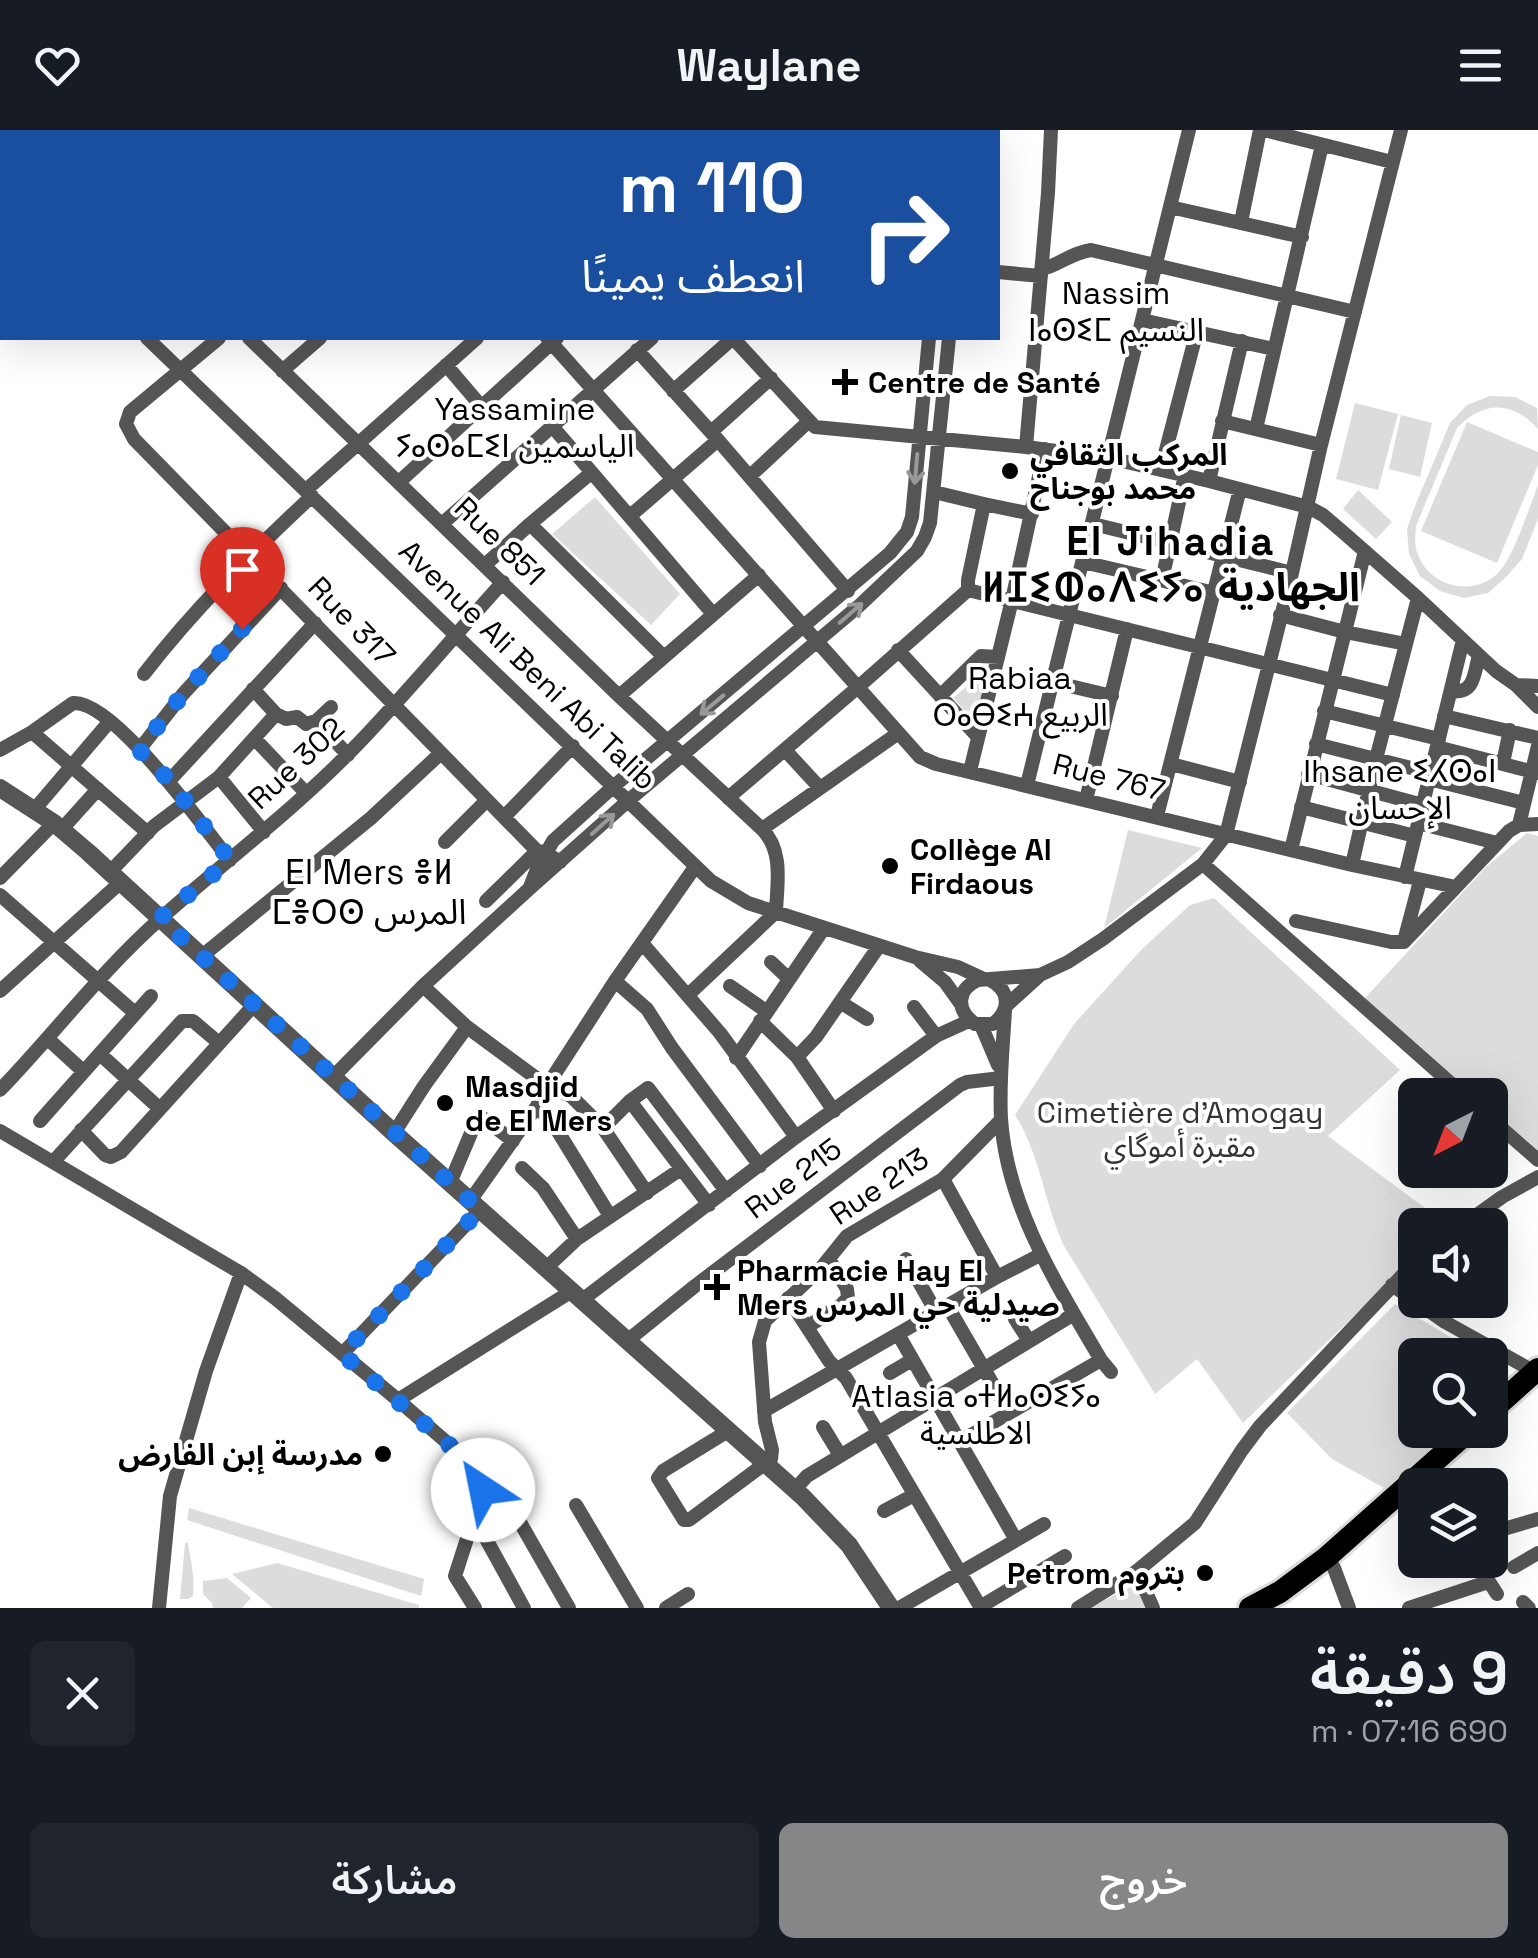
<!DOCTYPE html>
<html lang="ar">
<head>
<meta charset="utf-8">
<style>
	:root { --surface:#171b24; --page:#20242c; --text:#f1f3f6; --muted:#9ea1a6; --accent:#858687 }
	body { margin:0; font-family:"Space Grotesk","Noto Sans Arabic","Noto Sans Tifinagh",sans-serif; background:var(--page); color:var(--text); direction:rtl; height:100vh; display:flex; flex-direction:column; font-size:38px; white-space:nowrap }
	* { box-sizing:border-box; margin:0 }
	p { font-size:32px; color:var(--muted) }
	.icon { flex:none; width:55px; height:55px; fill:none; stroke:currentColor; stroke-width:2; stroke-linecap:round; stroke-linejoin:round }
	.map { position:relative; height:1478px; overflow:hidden; direction:ltr }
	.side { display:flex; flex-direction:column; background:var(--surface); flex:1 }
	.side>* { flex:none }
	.top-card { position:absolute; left:0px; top:0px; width:1000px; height:210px; box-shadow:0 10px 40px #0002; direction:rtl; background:#1a4fa0; color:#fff; overflow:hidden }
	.needle { width:65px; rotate:222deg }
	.tools { position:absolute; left:1398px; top:948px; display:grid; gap:20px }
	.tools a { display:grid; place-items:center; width:110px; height:110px; border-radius:15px; background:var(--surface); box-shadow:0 10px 40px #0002; font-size:50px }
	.pin { position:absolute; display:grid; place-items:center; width:85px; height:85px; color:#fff; margin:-102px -42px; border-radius:50% 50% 50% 0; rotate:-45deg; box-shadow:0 0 10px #0007 }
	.pin .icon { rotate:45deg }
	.me { position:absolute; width:110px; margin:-55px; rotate:326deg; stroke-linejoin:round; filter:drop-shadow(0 0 8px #0008) }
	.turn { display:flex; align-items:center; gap:35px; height:210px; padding:0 30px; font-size:45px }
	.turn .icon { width:130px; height:130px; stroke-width:2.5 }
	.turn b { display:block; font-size:70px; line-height:85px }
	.round { display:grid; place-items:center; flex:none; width:105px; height:105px; border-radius:15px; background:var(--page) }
	.summary { display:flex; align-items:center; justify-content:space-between; height:170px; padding:0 30px }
	h1 { font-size:60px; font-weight:600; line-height:75px }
	.action { display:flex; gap:20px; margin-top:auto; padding:20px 30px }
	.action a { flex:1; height:115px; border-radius:15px; background:var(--accent); color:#fff; font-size:40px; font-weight:600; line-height:115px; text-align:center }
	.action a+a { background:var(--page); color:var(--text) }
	header { display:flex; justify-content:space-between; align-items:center; height:130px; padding:0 30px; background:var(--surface); font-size:45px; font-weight:600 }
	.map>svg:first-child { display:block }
</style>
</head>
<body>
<header><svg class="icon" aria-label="menu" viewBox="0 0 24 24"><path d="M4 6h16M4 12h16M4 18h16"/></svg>Waylane<svg class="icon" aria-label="heart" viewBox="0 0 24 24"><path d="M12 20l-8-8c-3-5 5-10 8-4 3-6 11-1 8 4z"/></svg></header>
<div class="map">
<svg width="1538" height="1478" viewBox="0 0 1538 1478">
	<rect width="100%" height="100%" fill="#fff"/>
	<!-- green -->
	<path fill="#dcdcdc" d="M1490 266 1515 267 1537 278 1538 299C1512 270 1483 271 1457 298L1416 396C1415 407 1414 417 1419 427 1432 458 1475 467 1499 442 1514 426 1529 378 1538 355V389L1522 429 1506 447 1488 463 1464 468 1440 461 1420 446 1409 424 1407 399 1415 376 1450 293 1467 275Z
		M1355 273 1398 284 1378 360 1336 349Z
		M1401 285 1432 293 1420 347 1389 339Z
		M1467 292 1538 322V335L1497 433 1421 401Z
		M1358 360 1392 392 1376 409 1343 379Z
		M595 367 680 464 651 495 552 404Z
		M979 546 985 551 976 593 953 568Z
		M1128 700 1202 718 1104 798Z
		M1527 703 1538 706V1020L1490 978V965H1475L1365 868 1486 737Z
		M1214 768 1400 940 1328 1006 1448 1095H1415V1127L1243 1293 1197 1229 1155 1264 1064 1116C1044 1073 1040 1024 1015 985L1074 894 1142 819 1190 775Z
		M1395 1174 1452 1208 1466 1220V1225H1415V1300H1453L1386 1359 1332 1329 1287 1283Z
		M189 1378 424 1449 421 1466 187 1390Z
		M185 1413H188C191 1432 195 1448 193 1466L188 1469H180Z
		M277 1433 419 1475V1478H273L232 1444Z
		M227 1448 251 1468 242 1478H213L212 1473 203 1464V1451Z
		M1133 1455 1137 1458 1145 1478H1090Z"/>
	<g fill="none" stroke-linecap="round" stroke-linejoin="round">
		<defs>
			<path id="primary" d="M1490 1282 1538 1239
				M1250 1478 1280 1462 1327 1427 1470 1300"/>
		</defs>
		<!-- primary casing -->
		<use href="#primary" stroke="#dbdbdb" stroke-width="28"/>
		<!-- minor -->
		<path stroke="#555" stroke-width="14" d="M267 0 269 2
			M367 0 369 2
			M665 0 667 2
			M1264 0 1392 32
			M132 2 134 0
			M211 2 214 0
			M451 2 454 0
			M544 2 547 0
			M710 2 713 0
			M946 2 947 0
			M966 2V0
			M0 63 2 66
			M1170 77 1302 107
			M1241 92 1260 0
			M1042 139C1058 136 1070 123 1091 120L1355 182
			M998 142 1041 146
			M1142 190 1274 219
			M147 208 711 751 748 773 915 827 958 837 984 849
			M219 208 130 282 126 294 134 309 537 721 545 722 560 732
			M249 208 619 566 762 699C784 721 777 754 776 782L688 865
			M547 208 920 627 936 634 1352 735 1456 757
			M733 208 815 297 1026 317 1109 328 1209 351 1308 377 1323 385 1344 403 1418 468 1496 541 1516 555 1538 577
			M637 220 718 310 848 461
			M446 235 481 276
			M282 241 320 208
			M673 261 733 208
			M1222 291 1321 315
			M552 296 713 484
			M1256 299 1322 15
			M711 302 771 248
			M1026 317 1048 63 1051 0
			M1161 339 1197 201
			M750 346 809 291
			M1209 351 1242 211
			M399 352 557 208
			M306 360 477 208
			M934 362 984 374 968 450V460
			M984 374 1032 384
			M630 386 718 310
			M443 393 652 208
			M530 394 664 527
			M1093 394 1292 443
			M1083 432 1215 463
			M485 435 530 394 591 343
			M1162 450 1185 345
			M1280 485 1345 502 1406 514
			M898 520 978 607
			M144 544C194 479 252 422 312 366
			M1053 552 1112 566
			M1516 555 1538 556
			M253 559 276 584
			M1451 561C1475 565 1474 543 1479 525
			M619 566 759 445
			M940 566 981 526 998 527
			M1324 581 1439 609
			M1444 586 1538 608
			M316 591 331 577
			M32 602 148 703
			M254 608 306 663
			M1316 614 1431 643
			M1437 617 1538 643
			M0 620 32 602 73 573C114 570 203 697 230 730
			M139 620 183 564 281 458
			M785 620 820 658
			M1503 633 1510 600
			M1171 634 1240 652
			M970 641 1012 470 1045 319
			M1308 644 1423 675
			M219 647 264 702
			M1429 649 1524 673
			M169 651 315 493
			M1027 655 1189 0
			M728 668 857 558 968 460 1393 565
			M1086 670 1127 499
			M1301 677 1415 706
			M34 680 110 591
			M1157 686 1240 359
			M504 687 573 616
			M1418 693 1497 713
			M1519 695 1538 616
			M62 699 98 659
			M762 699 897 604
			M445 712 487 670
			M1291 720 1365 421
			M1203 734 1464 965
			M1352 735 1376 629 1418 468
			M110 742 154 696 219 647 276 584 286 589 297 587 306 594 316 591 348 625
			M1405 747 1463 510
			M0 748 54 693
			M530 757 537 739 553 711 614 656 890 423 907 402 912 387 929 208
			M0 765 135 883
			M486 771 537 721
			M1296 791 1391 812H1404L1509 701 1519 695 1538 694
			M1404 811 1420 751
			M642 813 720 903 796 1007
			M202 826 371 688 441 623
			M920 831 945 852 960 873
			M771 832 789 849
			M990 850C1010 860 1011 880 993 894H975C956 880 956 860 978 850L1040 845
			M615 851 647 879 672 918 760 1036
			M423 856 467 897 547 956 571 966 603 998 647 1063
			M730 856 766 881
			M0 861 121 752
			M840 872 867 889
			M1007 875 1040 845 1068 832 1103 809 1203 734 1226 705 1292 443 1321 315 1401 0
			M914 877 936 906
			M1005 880C1003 916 999 952 1001 989 1007 1077 1057 1155 1101 1230L1111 1242
			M760 891 797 927 834 981
			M981 895 998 935
			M48 909 83 941
			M100 924 159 978
			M797 927 816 907 879 816
			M736 928 824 798
			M333 947 423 856 530 758 629 670 860 475 917 421 925 407 930 393 949 208
			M0 960C54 904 102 840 161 788 224 732 291 682 350 622 403 568 452 508 503 452
			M630 971 709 1075
			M537 976 554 995 610 1086
			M1490 988 1538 1030
			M40 991 151 866
			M603 998 630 971 648 958 726 1061
			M81 1000 105 1025 111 1027 121 1022 254 875
			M0 1001 241 1143 206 1241 170 1366 159 1478
			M394 1003 424 956 467 897
			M53 1032 182 891H193L219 913
			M522 1038 543 1058 577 1109
			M943 1049 997 1147
			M450 1053 477 989 483 988 513 1011
			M470 1071 537 976 547 956 615 851 695 737
			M1463 1095 1502 1067 1538 1047
			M906 1129 936 1182
			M546 1138 577 1109 681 1039
			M241 1143 275 1168 398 1270 497 1356 513 1380 569 1478
			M1392 1155 1445 1192 1535 1242
			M788 1168 829 1231 846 1248 981 1478
			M582 1170 796 1007 936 906 969 891
			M947 1175 1009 1282
			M1015 1189 1029 1211
			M807 1197 841 1175 848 1168 847 1159 829 1129
			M898 1204 1016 1410
			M627 1211 695 1156 960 955 967 952 1001 948
			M342 1224 480 1080
			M890 1243 912 1230
			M398 1270 572 1161
			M764 1281 997 1147 1040 1125
			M823 1297 840 1325
			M728 1301 663 1341 658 1348 684 1390H689L771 1329 772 1320 765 1292 759 1212 765 1191 822 1137 847 1106 943 1049 1001 990
			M959 1312 1101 1230
			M1430 1336 1444 1355
			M795 1359 807 1346 1074 1184
			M576 1375 637 1478
			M884 1381 914 1365
			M474 1387 524 1478
			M1490 1403 1538 1389
			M1327 1427 1334 1438 1349 1478
			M1475 1430 1497 1464
			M1514 1437 1538 1423
			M1523 1472 1529 1478
			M980 1477 1065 1426
			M475 1478 455 1446 483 1359 484 1346
			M666 1478 688 1464
			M899 1478 1044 1394
			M1078 1478 1137 1441
			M1153 1478 1137 1441 1195 1393 1242 1320 1260 1296 1415 1132
			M1409 1478 1488 1452"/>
		<!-- tertiary -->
		<path stroke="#555" stroke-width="18" d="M0 658 54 693 88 722 394 1003 803 1367 849 1415 891 1478"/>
		<!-- primary -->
		<use href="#primary" stroke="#000" stroke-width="22"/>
	</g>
	<!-- one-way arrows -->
	<defs><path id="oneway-shaft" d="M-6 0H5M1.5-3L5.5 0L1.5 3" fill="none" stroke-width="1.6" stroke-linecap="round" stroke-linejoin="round" transform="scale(2.5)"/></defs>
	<g stroke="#999">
		<use href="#oneway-shaft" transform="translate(916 339) rotate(95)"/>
		<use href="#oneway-shaft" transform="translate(851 483) rotate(-41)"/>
		<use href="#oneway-shaft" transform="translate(712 575) rotate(140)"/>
		<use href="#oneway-shaft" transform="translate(603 694) rotate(-42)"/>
	</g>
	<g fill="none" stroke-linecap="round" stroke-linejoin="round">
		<!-- route -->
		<path stroke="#1a73e8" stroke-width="18" stroke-dasharray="0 32.4" d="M242 499 183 564 139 620 169 650 230 730 160 788 480 1080 342 1224 480 1341 484 1346 483 1360"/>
	</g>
	<!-- markers -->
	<g fill="#000" stroke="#fff" stroke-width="4">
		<path d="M840 237h10v10h10v10h-10v10h-10v-10h-10v-10h10z"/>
		<circle cx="1010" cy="341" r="10"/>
		<circle cx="890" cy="736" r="10"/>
		<circle cx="445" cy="973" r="10"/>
		<path d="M712 1142h10v10h10v10h-10v10h-10v-10h-10v-10h10z"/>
		<circle cx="383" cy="1324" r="10"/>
		<circle cx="1205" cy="1443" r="10"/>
	</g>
	<g text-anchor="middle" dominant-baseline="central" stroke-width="8" stroke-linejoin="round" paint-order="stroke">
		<!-- poi labels -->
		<g font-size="30" font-weight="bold" fill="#000" stroke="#fff" text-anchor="start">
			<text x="868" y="252">Centre de Santé</text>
			<text x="1030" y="324">المركب الثقافي<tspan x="1030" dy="34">محمد بوجناح</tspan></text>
			<text x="910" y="719">Collège Al<tspan x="910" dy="34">Firdaous</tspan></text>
			<text x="465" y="956">Masdjid<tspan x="465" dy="34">de El Mers</tspan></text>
			<text x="737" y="1140">Pharmacie Hay El<tspan x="737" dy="34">Mers صيدلية حي المرس</tspan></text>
			<text x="363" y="1324" text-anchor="end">مدرسة إبن الفارض</text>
			<text x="1185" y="1443" text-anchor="end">Petrom بتروم</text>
		</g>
		<!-- street labels -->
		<g font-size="30" fill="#000" stroke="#fff">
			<text transform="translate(500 411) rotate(44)">Rue 851</text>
			<text transform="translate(352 491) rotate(46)">Rue 317</text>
			<text transform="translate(528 535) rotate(44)">Avenue Ali Beni Abi Talib</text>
			<text transform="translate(296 633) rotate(-43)">Rue 302</text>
			<text transform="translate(1109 647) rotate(14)">Rue 767</text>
			<text transform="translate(793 1048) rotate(-37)">Rue 215</text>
			<text transform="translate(879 1056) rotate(-34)">Rue 213</text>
		</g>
		<!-- park labels -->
		<g font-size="30" fill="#333" stroke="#fff">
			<text x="1180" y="982">Cimetière d'Amogay<tspan x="1180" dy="34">مقبرة أموگاي</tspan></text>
		</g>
		<!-- neighbourhood labels -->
		<g font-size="32" fill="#000" stroke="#fff">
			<text x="1116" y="163">Nassim<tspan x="1116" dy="37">ⵏⴰⵙⵉⵎ النسيم</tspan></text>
			<text x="515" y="279">Yassamine<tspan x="515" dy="37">ⵢⴰⵙⴰⵎⵉⵏ الياسمين</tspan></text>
			<text x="1020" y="548">Rabiaa<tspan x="1020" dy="37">ⵔⴰⴱⵉⵄ الربيع</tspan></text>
			<text x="1400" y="641">Ihsane ⵉⵃⵙⴰⵏ<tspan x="1400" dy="37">الإحسان</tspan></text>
			<text x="976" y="1266">Atlasia ⴰⵜⵍⴰⵙⵉⵢⴰ<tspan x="976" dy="37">الاطلسية</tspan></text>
		</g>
		<!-- quarter labels -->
		<g font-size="35" fill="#000" stroke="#fff">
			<text x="369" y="742">El Mers ⴻⵍ<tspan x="369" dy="40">ⵎⴻⵔⵙ المرس</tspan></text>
		</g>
		<!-- district labels -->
		<g font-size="40" font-weight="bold" letter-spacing="2.5" fill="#000" stroke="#fff">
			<text x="1171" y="411">El Jihadia<tspan x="1171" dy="46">ⵍⵊⵉⵀⴰⴷⵉⵢⴰ الجهادية</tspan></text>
		</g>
	</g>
</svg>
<div class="tools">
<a><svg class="needle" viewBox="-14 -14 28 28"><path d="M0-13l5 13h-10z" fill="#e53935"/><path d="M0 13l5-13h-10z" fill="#9ea1a6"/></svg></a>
<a><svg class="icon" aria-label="sound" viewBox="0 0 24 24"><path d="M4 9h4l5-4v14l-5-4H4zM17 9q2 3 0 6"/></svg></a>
<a><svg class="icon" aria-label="search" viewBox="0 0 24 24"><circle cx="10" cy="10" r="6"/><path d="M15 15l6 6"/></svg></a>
<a><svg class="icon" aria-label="layers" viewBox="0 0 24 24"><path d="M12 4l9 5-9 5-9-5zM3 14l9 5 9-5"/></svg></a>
</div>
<div class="pin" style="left:242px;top:499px;background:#d93025"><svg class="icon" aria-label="arrive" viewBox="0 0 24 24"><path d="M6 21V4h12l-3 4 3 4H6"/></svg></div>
<svg class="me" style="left:483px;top:1360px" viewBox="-20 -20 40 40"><circle r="19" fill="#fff"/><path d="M0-13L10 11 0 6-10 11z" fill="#1a73e8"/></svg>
<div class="top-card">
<div class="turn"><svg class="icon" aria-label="right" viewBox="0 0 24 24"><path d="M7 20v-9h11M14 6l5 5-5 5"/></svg><div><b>110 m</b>انعطف يمينًا</div></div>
</div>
</div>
<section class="side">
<div class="summary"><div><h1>9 دقيقة</h1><p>690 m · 07:16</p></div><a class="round"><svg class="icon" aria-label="close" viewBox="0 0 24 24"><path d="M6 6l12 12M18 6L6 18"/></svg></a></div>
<div class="action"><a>خروج</a><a>مشاركة</a></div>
</section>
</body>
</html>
